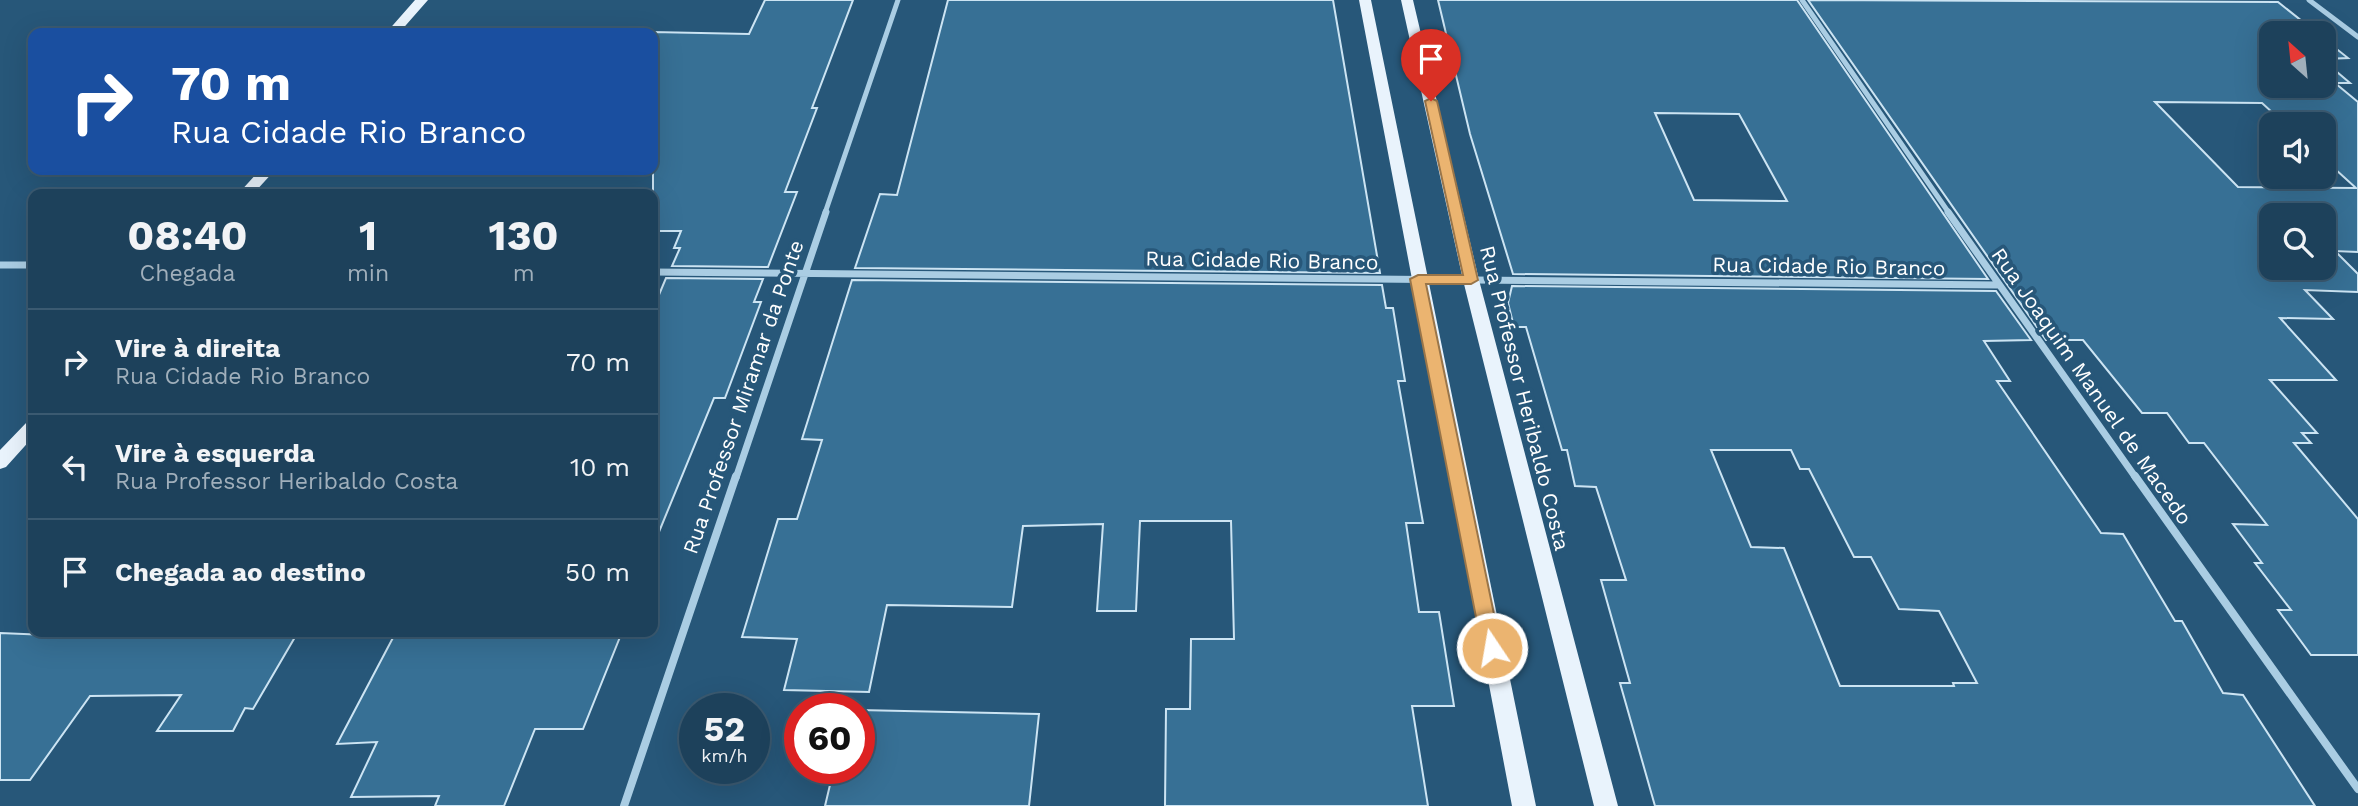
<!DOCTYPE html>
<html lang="pt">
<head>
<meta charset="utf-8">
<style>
	:root { --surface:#1d415b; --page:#2a4c64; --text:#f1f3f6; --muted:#a0afbb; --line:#3b5a71 }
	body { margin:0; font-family:"Work Sans",sans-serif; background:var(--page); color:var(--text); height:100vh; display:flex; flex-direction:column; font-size:26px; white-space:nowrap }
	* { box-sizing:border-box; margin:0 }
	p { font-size:23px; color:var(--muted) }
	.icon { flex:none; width:38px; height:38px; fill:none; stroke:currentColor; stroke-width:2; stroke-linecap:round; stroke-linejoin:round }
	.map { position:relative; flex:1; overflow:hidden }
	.drawer { position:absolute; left:28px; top:189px; width:630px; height:448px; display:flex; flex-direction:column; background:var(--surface); border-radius:14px; box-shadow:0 7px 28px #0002,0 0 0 2px var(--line) }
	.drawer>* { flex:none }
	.hud { position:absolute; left:28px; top:28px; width:630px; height:147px; border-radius:14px; box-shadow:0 7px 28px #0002,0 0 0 2px var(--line); background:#1a4fa0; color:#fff; overflow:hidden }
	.needle { width:46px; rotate:333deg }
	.controls { position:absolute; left:2259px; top:21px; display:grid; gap:14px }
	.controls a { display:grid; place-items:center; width:77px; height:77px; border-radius:14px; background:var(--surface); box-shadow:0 7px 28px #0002,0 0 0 2px var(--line); font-size:35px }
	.speed { position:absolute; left:679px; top:693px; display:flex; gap:14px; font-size:35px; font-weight:700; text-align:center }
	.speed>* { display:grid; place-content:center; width:91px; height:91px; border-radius:50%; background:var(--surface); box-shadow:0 7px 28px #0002,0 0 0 2px var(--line); line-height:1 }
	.speed small { font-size:18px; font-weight:400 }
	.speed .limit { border:10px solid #d22; background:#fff; color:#111 }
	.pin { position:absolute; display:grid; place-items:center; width:60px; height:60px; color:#fff; margin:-72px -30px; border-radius:50% 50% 50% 0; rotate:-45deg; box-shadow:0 0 7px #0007 }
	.pin .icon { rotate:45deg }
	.me { position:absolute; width:77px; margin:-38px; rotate:348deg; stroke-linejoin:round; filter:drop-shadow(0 0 5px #0008) }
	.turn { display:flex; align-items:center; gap:24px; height:147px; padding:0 28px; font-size:32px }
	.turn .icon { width:91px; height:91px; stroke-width:2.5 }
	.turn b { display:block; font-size:49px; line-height:60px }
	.eta { display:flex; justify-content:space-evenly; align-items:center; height:119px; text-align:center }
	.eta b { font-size:42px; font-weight:700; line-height:49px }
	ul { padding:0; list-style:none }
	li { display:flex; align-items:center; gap:21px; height:105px; padding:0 28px; border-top:2px solid var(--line) }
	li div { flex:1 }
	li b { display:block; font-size:26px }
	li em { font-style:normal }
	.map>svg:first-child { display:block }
</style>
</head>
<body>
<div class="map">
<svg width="2358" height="806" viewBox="0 0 2358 806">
	<rect width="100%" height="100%" fill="#275779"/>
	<!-- building -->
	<path fill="#377095" stroke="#cce4f3" stroke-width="2" fill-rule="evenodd" d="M765 0H853L812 108H817L785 192H797L768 267 672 266 680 248H674L681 231H653V32L749 34Z
		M948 0H1333L1380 273 855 268 880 194 897 195Z
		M1438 0H1797L1988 279 1513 274 1470 134ZM1655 113 1739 114 1787 201 1694 200Z
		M1808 0 2278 2 2317 33H2272V86H2324V61L2350 83H2335L2358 102V252L2335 251 2358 274V292L2305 290 2333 319 2280 318 2336 380H2270L2317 433H2302L2311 443H2294L2358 519V655H2311L2278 610H2291L2255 563H2262L2233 524 2267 525 2204 443H2189L2167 413H2142L2083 340H2046ZM2155 102 2262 103 2285 124H2324V159L2356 188 2238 187ZM2272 215H2324V268H2272Z
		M2324 39 2348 58 2324 59Z
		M666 278 763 279 754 302H761L725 398H714L654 544 653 309Z
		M852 280 1382 285 1386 308H1393L1405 381H1398L1423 523H1406L1419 612H1439L1454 706H1412L1428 806H1165L1166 709H1190L1191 639H1234L1231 521H1140L1136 611H1097L1103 524 1023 526 1012 607 887 605 869 692 784 690 797 639 742 637 778 519H797L822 440 802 439Z
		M1512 286 1996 291 2031 340 1984 341 2010 381H1997L2101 533 2123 534 2175 621H2182L2223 693 2243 695 2315 806H1655L1620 683H1630L1601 580H1626L1596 487 1575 486 1567 450H1562L1526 327H1514L1508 303ZM1711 450H1791L1800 469H1809L1854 557H1871L1899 609 1939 611 1977 683H1953L1954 686H1840L1784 548 1751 547Z
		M98 632H298L253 709 245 708 233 731H157L181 695 90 696 30 780H0V633L94 637Z
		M396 632H622L583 729H535L504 806H435L439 796 351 797 377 742 337 744Z
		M859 710 1039 714 1029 806H825L834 768H859Z"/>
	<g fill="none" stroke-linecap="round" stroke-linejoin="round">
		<!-- street-far2 -->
		<path stroke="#aacde3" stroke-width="5" d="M1802 0 1949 213
			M2309 0 2358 37
			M825 213 898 0"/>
		<!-- street-far1 -->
		<path stroke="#aacde3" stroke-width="7" d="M1948 212 2136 478
			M0 265H33
			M653 272 1998 285
			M736 478 826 212"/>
		<!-- street -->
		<path stroke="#aacde3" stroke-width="8" d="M2135 476 2358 789
			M624 806 736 476"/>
		<!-- primary -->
		<path fill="#e9f3fc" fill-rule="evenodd" d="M415 0H428L399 33H386Z
			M1359 0H1371L1536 806H1512Z
			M1401 0H1413L1479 280 1618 806H1594L1463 280Z
			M260 170H275L253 194H238Z
			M33 420V437L6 467 0 469V450L27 422Z"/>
	</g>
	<!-- route -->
	<path fill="#ebb470" stroke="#997549" stroke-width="2" d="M1431 98 1437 101 1478 280 1471 284H1426L1501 648 1499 653 1492 656 1485 653 1482 648 1410 279 1418 275H1463L1425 101Z"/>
	<g text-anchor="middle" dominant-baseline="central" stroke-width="7" stroke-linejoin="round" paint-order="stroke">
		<!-- street labels -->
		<g font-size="21" fill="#fff" stroke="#275779">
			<text transform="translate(1262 260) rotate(1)">Rua Cidade Rio Branco</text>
			<text transform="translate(1829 266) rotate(1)">Rua Cidade Rio Branco</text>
			<text transform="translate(2092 386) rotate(55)">Rua Joaquim Manuel de Macedo</text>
			<text transform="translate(743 397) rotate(-71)">Rua Professor Miramar da Ponte</text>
			<text transform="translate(1525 398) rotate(76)">Rua Professor Heribaldo Costa</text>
		</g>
	</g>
</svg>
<div class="controls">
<a><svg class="needle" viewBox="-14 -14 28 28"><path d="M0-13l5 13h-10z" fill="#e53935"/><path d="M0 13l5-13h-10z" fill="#a0afbb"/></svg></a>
<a><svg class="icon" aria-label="sound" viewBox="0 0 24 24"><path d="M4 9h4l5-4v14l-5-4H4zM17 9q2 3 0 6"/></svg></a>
<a><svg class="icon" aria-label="search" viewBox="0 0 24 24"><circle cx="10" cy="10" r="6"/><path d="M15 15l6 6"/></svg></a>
</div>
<div class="speed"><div>52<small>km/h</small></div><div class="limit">60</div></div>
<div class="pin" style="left:1431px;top:101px;background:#d93025"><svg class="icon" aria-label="arrive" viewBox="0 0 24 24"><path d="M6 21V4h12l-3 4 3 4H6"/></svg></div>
<svg class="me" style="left:1492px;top:648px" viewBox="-20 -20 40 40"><circle r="17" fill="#ebb470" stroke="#fff" stroke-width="3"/><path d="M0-11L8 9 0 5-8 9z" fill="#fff"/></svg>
<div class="hud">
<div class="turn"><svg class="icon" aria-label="right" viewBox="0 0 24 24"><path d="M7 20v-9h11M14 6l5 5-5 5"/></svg><div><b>70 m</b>Rua Cidade Rio Branco</div></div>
</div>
<section class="drawer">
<div class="eta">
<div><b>08:40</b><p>Chegada</p></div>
<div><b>1</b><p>min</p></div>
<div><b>130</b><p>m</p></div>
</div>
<ul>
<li><svg class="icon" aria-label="right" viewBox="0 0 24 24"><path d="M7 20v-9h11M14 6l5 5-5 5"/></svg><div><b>Vire à direita</b><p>Rua Cidade Rio Branco</p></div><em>70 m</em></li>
<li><svg class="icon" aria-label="left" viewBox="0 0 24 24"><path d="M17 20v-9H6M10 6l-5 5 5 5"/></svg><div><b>Vire à esquerda</b><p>Rua Professor Heribaldo Costa</p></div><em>10 m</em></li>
<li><svg class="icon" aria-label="arrive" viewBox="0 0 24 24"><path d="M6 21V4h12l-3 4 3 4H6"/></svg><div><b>Chegada ao destino</b></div><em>50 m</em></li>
</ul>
</section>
</div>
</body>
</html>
